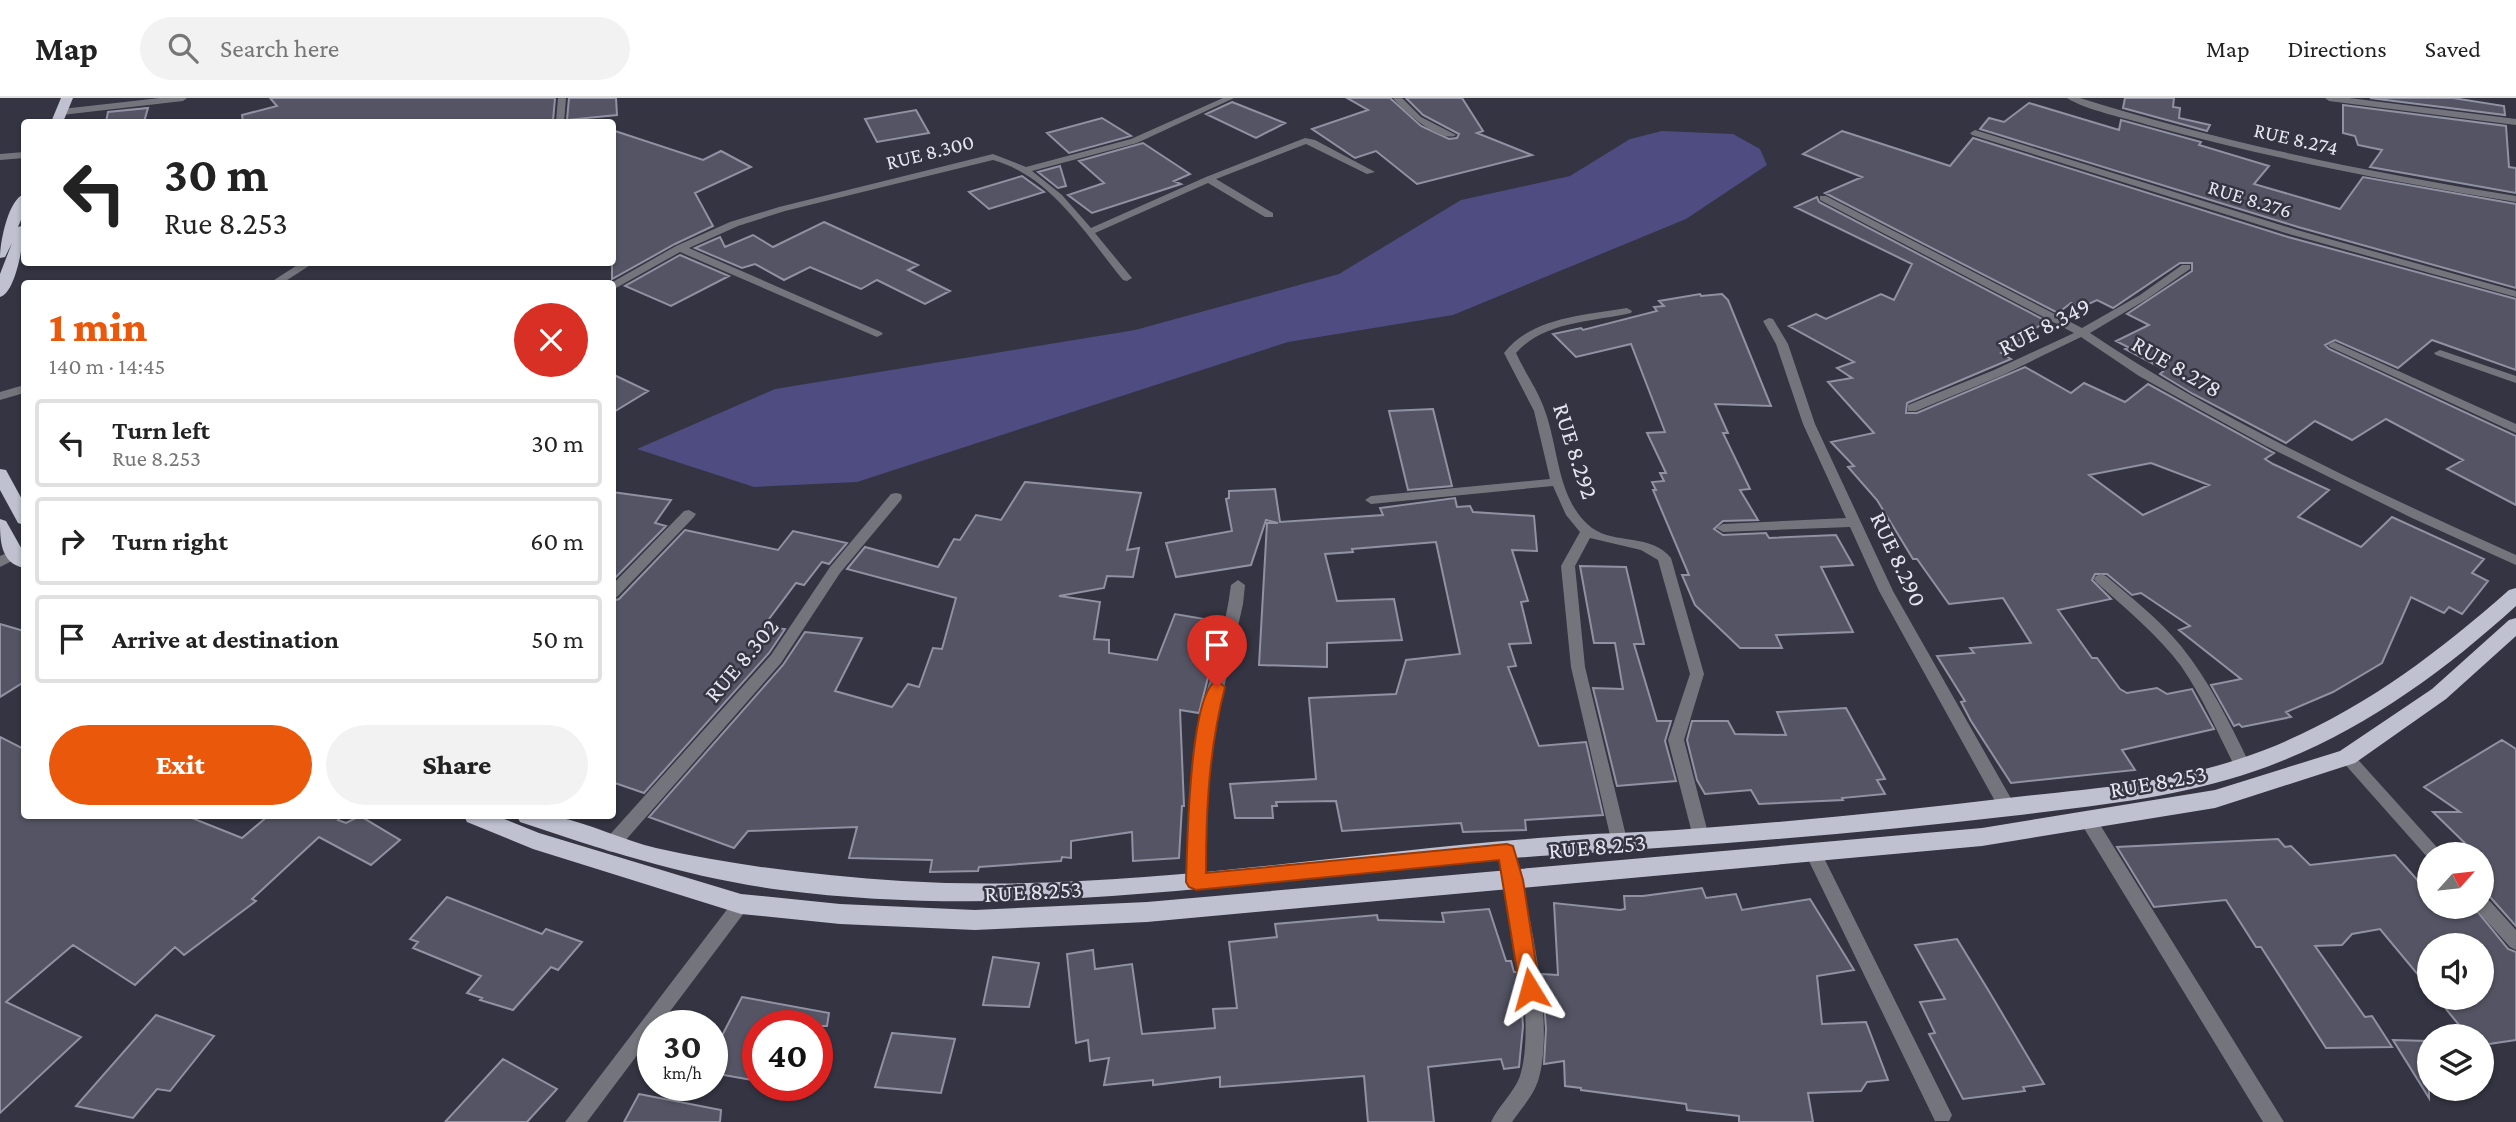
<!DOCTYPE html>
<html lang="en">
<head>
<meta charset="utf-8">
<style>
	:root { --surface:#fff; --page:#f2f2f2; --text:#222; --muted:#767676; --line:#e0e0e0; --accent:#ea580c }
	body { margin:0; font-family:"Crimson Pro",serif; background:var(--page); color:var(--text); height:100vh; display:flex; flex-direction:column; font-size:26px; white-space:nowrap }
	* { box-sizing:border-box; margin:0 }
	p { font-size:23px; color:var(--muted) }
	.icon { flex:none; width:38px; height:38px; fill:none; stroke:currentColor; stroke-width:2; stroke-linecap:round; stroke-linejoin:round }
	.map { position:relative; flex:1; overflow:hidden }
	.details { position:absolute; left:21px; top:182px; width:595px; height:539px; display:flex; flex-direction:column; background:var(--surface); border-radius:7px; box-shadow:0 2px 5px #0004 }
	.details>* { flex:none }
	.guide { position:absolute; left:21px; top:21px; width:595px; height:147px; border-radius:7px; box-shadow:0 2px 5px #0004; background:#fff; color:var(--text); overflow:hidden }
	.needle { width:46px; rotate:63deg }
	.buttons { position:absolute; left:2417px; top:744px; display:grid; gap:14px }
	.buttons a { display:grid; place-items:center; width:77px; height:77px; border-radius:50%; background:var(--surface); box-shadow:0 2px 5px #0004; font-size:35px }
	.speed { position:absolute; left:637px; top:912px; display:flex; gap:14px; font-size:35px; font-weight:700; text-align:center }
	.speed>* { display:grid; place-content:center; width:91px; height:91px; border-radius:50%; background:var(--surface); box-shadow:0 2px 5px #0004; line-height:1 }
	.speed small { font-size:18px; font-weight:400 }
	.speed .limit { border:10px solid #d22; background:#fff; color:#111 }
	.pin { position:absolute; display:grid; place-items:center; width:60px; height:60px; color:#fff; margin:-72px -30px; border-radius:50% 50% 50% 0; rotate:-45deg; box-shadow:0 0 7px #0007 }
	.pin .icon { rotate:45deg }
	.me { position:absolute; width:77px; margin:-38px; rotate:352deg; stroke-linejoin:round; filter:drop-shadow(0 0 5px #0008) }
	.turn { display:flex; align-items:center; gap:24px; height:147px; padding:0 28px; font-size:32px }
	.turn .icon { width:91px; height:91px; stroke-width:2.5 }
	.turn b { display:block; font-size:49px; line-height:60px }
	.round { display:grid; place-items:center; flex:none; width:74px; height:74px; border-radius:37px; background:var(--page) }
	.summary { display:flex; align-items:center; justify-content:space-between; height:119px; padding:0 28px }
	h1 { font-size:42px; font-weight:800; line-height:52px; color:var(--accent) }
	.primary-button { display:flex; gap:14px; margin-top:auto; padding:14px 28px }
	.primary-button a { flex:1; height:80px; border-radius:42px; background:var(--accent); color:#fff; font-size:28px; font-weight:800; line-height:80px; text-align:center }
	.primary-button a+a { background:var(--page); color:var(--text) }
	ul { padding:0; list-style:none }
	li { display:flex; align-items:center; gap:21px; height:88px; margin:0 14px 10px; padding:0 14px; border:4px solid var(--line); border-radius:7px }
	li div { flex:1 }
	li b { display:block; font-size:26px }
	li em { font-style:normal }
	header { display:flex; align-items:center; gap:42px; box-sizing:border-box; height:98px; padding:0 35px; background:var(--surface); border-bottom:2px solid var(--line) }
	header strong { font-size:33px }
	nav { display:flex; gap:38px; margin-inline-start:auto; font-size:24px }
	.search { width:490px; height:63px; background:var(--page); display:flex; align-items:center; gap:18px; box-sizing:border-box; padding:0 24px; border-radius:38px; color:var(--muted); font-size:26px }
	.map>svg:first-child { display:block }
</style>
</head>
<body>
<header>
<strong>Map</strong>
<div class="search"><svg class="icon" aria-label="search" viewBox="0 0 24 24"><circle cx="10" cy="10" r="6"/><path d="M15 15l6 6"/></svg>Search here</div>
<nav><a>Map</a><a>Directions</a><a>Saved</a></nav>
</header>
<div class="map">
<svg width="2516" height="1024" viewBox="0 0 2516 1024">
	<rect width="100%" height="100%" fill="#343442"/>
	<!-- green -->
	<path fill="#4e4c80" d="M1662 33 1733 36 1760 51 1767 67 1686 121 1453 217 1288 244 857 384 754 389 637 351 775 291 1135 232 1339 176 1461 102 1570 78 1630 41Z"/>
	<!-- building -->
	<path fill="#545464" stroke="#9091a2" stroke-width="2" fill-rule="evenodd" d="M270 0H555L553 23 540 24H243L242 17 277 8Z
		M569 0H616L617 17 567 22Z
		M1347 0H1390L1421 28 1449 41 1457 40 1459 36 1423 17 1406 0H1462L1483 33 1477 35 1532 57 1417 86 1376 53 1355 60 1312 31 1368 12Z
		M2125 0H2174L2173 9 2180 10 2179 20 2210 27 2207 33 2123 10Z
		M2370 0H2453L2504 8 2505 17Z
		M1232 4 1285 25 1256 40 1206 16Z
		M2029 5 2119 32 2121 22 2201 44 2199 47 2269 68 2254 86 2340 111 2363 79 2516 106V190L2298 129 1980 31 1989 20 2004 24Z
		M2343 7 2506 28 2509 69 2516 70V95L2370 69 2382 52 2358 47 2355 38 2343 35Z
		M148 10 144 24H106L108 14Z
		M916 12 929 35 877 44 865 21Z
		M1102 20 1131 38 1069 55 1047 35Z
		M612 32 703 62 721 53 751 69 695 95 713 128 675 146 612 181Z
		M1842 33 1950 68 1973 40 2288 139 2516 201V272L2432 242 2398 270 2335 242 2325 247 2329 251 2516 338V407L2447 371 2463 362 2386 321 2352 342 2315 323 2286 345 2193 296 2160 276 2165 272 2125 251 2128 249 2116 243 2149 227 2127 216 2192 173V165H2180L2113 210 2097 202 2080 210 2071 205 2058 215 1825 95 1862 79 1803 56Z
		M1143 45 1190 76 1174 83 1181 86 1092 115 1068 97 1104 85 1079 63Z
		M1060 68 1066 88 1058 90 1038 74Z
		M1022 78 1044 94 989 111 969 94Z
		M1817 99 1819 104 2046 223 2001 255 2011 261 1907 305 1906 315H1917L2025 269 2071 295 2084 285 2125 304 2148 286 2274 355 2265 361 2273 366 2329 392 2298 419 2361 449 2392 419 2484 461 2472 475 2488 483 2462 516 2449 509 2444 515 2411 499 2382 565 2333 594 2286 614 2291 619 2242 629 2239 626 2234 628 2211 587 2241 581 2179 532 2190 528 2141 495 2132 497 2107 476H2095L2092 482 2111 501 2058 512 2092 560H2097L2120 591 2127 595 2157 590 2167 596 2192 591 2214 631 2122 652 2135 672 2011 685 1971 623 1961 604 1965 603 1937 558 1974 555 1970 550 2031 545 2003 500 1949 506 1917 461H1913L1877 402 1848 369 1854 368 1831 344 1874 335 1828 284 1852 280 1837 270 1854 264 1789 228 1816 216 1826 221 1881 196 1894 202 1912 166 1795 109ZM2151 365 2209 387 2143 417 2089 377Z
		M824 124 918 167 908 172 950 193 925 206 877 182 861 191 810 169 784 182 755 166 742 170 695 150 720 139 725 149 753 137 773 149Z
		M680 157 729 178 671 208 625 188Z
		M1700 196 1701 198 1722 196 1728 202 1771 308 1715 306 1728 335H1723L1750 391 1740 392 1758 422 1723 423 1714 431 1723 437 1766 435 1769 440 1836 437 1853 467 1821 469 1853 534 1776 537 1782 550H1740L1695 507 1682 477H1689L1653 392H1656L1652 384 1664 383 1660 375H1666L1647 335 1665 334 1631 246 1576 259 1553 236 1581 230 1583 232 1657 213 1654 209 1664 208 1659 203Z
		M612 276 648 293 612 315Z
		M1433 311 1452 388 1408 392 1389 313Z
		M1025 384 1141 395 1127 452 1139 450 1133 479 1107 478 1104 490 1059 498 1100 504 1094 541 1109 542V555L1157 562 1175 516 1222 524 1199 615 1180 612 1184 708H1182L1179 760 1133 763 1132 734 1071 743V760L1062 759 1061 763 979 769 978 773 930 774 932 762 849 760 857 729 748 733 734 750 649 719 783 567 805 534 862 540 835 593 892 609 908 586 919 589 933 550 942 551 956 500 847 471 865 449 938 469 954 441 960 442 976 417 1001 422Z
		M1275 391 1280 424 1383 417 1380 410 1455 400 1457 409 1470 408 1473 414 1534 418 1537 453 1512 452 1528 503 1521 504 1531 545 1509 546 1516 568 1508 569 1539 648 1586 644 1603 717 1525 722 1526 732 1463 734 1461 725 1342 733 1336 703 1276 704 1277 708H1272L1273 720H1235L1230 686 1316 681 1309 600 1396 596 1406 562 1460 556 1436 444 1352 451 1353 454 1325 456 1337 503 1394 501 1402 542 1327 545V569L1259 567 1267 425H1278L1266 422 1251 467 1176 479 1166 445 1232 433 1226 401 1229 400V393Z
		M612 394 671 402 655 425 666 428 612 483Z
		M685 432 778 452 793 433 847 445 829 466 822 464 804 487 796 485 763 529 785 531 769 555 644 695 612 684V503L619 501Z
		M1580 468 1626 469 1644 546H1634L1657 623H1671L1665 643 1676 683 1617 688 1593 590 1623 591 1615 545H1594Z
		M0 526 24 533V584L0 599Z
		M1846 610 1885 681 1877 682 1885 696 1842 700 1843 702 1759 706 1751 692 1705 696 1697 682 1687 642 1692 623H1728L1735 636 1786 637 1777 614Z
		M0 639 24 651V718H187L242 740 268 718H342L338 722 346 725 360 718 400 742 371 767 319 739 252 801 256 803 184 857 175 849 135 887 73 847 6 904 81 939 0 1015Z
		M2502 642 2516 651V828L2490 799 2482 797V756H2476L2433 714H2460L2424 689Z
		M2278 741 2285 749 2291 748 2310 767 2395 757 2429 795V808H2473L2508 851 2516 854V942L2482 947V938H2468L2437 900H2482V847H2429V890L2380 831 2352 836 2342 847 2315 848 2365 919 2372 918 2392 949 2326 950 2261 849H2256L2226 802 2154 809 2117 749Z
		M1702 790 1706 800 1736 796 1742 812 1810 801 1854 872 1817 878 1822 926 1866 924 1888 982 1867 984 1861 993 1808 995 1813 1024H1739V1018L1687 1012 1686 1006 1581 992V990L1565 988 1564 963 1544 966 1546 931 1542 876 1558 877 1554 805 1620 812 1625 811 1624 798H1643Z
		M447 799 542 836 546 831 582 844 558 872 551 869 513 912 480 902 482 900 467 895 481 878 413 850 418 844 410 841Z
		M1489 811 1506 863H1511L1514 874H1519L1523 928 1519 969 1504 971 1501 961 1428 969 1434 1024H1368L1364 978 1220 989V979L1153 987V982L1104 987 1109 960 1090 963 1088 942 1076 945 1067 856 1093 852 1095 871 1132 866 1142 936 1215 930 1213 911 1237 910 1229 844 1277 839 1275 826 1377 817 1378 822 1444 824 1442 815Z
		M1957 841 1990 895 2044 986 2023 989 2025 993 1963 1001 1929 936 1935 935 1920 904 1945 901 1915 847Z
		M993 859 1039 865 1029 909 983 907Z
		M742 899 829 915 827 928H758V983L712 975V957Z
		M156 917 214 938 170 993 157 991 133 1020 76 1008Z
		M892 935 955 941 941 995 875 989Z
		M2393 942 2429 943V1000Z
		M503 961 557 991 527 1024H445Z
		M639 996 721 1012 720 1024H624Z"/>
	<g fill="none" stroke-linecap="round" stroke-linejoin="round">
		<!-- minor -->
		<path fill="#74757c" fill-rule="evenodd" d="M160 0H187L183 3 62 17 58 14 62 11Z
			M558 0H566L564 24H556Z
			M1223 0H1234L1137 45 1032 73 1062 97 1091 130 1206 79 1305 40 1315 42 1375 74 1367 76 1306 46 1216 81 1273 115V119H1265L1208 85 1095 135 1132 180 1127 183 1123 182C1087 138 1051 78 993 62L785 113 738 128 689 150 881 234 883 236 877 239 680 154 616 190 612 191V186H609L676 148 730 124 779 109 993 56 1026 69 1131 41Z
			M1393 0H1402L1421 19 1456 37C1440 46 1403 12 1393 0Z
			M2067 0H2080C2223 45 2368 74 2516 98V104C2394 84 2272 61 2152 28 2129 21 2085 12 2067 0Z
			M2325 0H2349L2516 21V27L2329 3Z
			M1975 32 2297 132 2516 193V199L2289 136 1972 37 1970 35Z
			M24 54V60L0 62V56Z
			M1820 98H1826L2082 230 2140 197 2182 167H2190V171L2147 201 2090 235C2223 324 2370 391 2516 457V467L2412 420 2266 348 2139 278 2081 239 2003 277 1916 313H1908V307L1994 272 2074 235 1820 102Z
			M302 164H315L281 186H268Z
			M1627 210 1632 213 1631 215C1592 224 1544 223 1516 255 1525 275 1538 292 1545 313 1559 351 1557 403 1592 430 1616 447 1651 435 1671 460L1704 576 1684 642 1709 739 1707 744 1701 746 1695 744 1693 739 1668 642 1690 576 1658 462 1641 452 1590 440 1575 468 1585 569 1628 746 1626 751 1620 753 1614 751 1612 746 1571 569 1561 468 1580 434 1566 417 1553 388 1371 406 1365 402 1371 398 1550 381 1534 313 1504 255C1532 219 1585 217 1627 210Z
			M1769 220 1773 221 1788 246 1815 326 1893 493 2013 704 2015 709 2013 714 2007 715 2001 714 1879 493 1850 429 1723 434 1716 430 1723 426 1846 420 1803 326 1776 246 1763 223Z
			M2334 244 2516 326V335L2330 249 2328 247Z
			M2440 252 2516 278V285L2436 257 2434 255Z
			M24 287V295L0 302V294Z
			M896 395 901 396 902 399 901 402 840 475 781 565 617 752 611 754 605 752 603 747 605 742 771 557 830 469 891 396Z
			M689 412 696 416 694 419 617 499 612 501V487L684 413Z
			M24 448V457L0 469V458Z
			M2101 476 2106 478C2132 500 2159 521 2181 548 2210 584 2231 627 2251 669L2249 673 2243 675 2237 673C2219 638 2204 601 2181 568 2157 536 2126 511 2096 484L2094 481 2096 478Z
			M1238 482 1245 487 1243 506 1210 652 1205 708 1204 784 1202 789 1196 791 1190 789 1188 784C1189 734 1187 683 1197 634 1207 584 1225 537 1231 487Z
			M2347 653 2352 655 2443 756H2429V761L2342 663 2339 659 2342 655Z
			M2088 716 2094 717 2284 1024H2263L2082 727 2080 722 2082 717Z
			M1813 748 1819 750 1949 1011 1952 1017 1949 1023H1935L1805 755 1807 750Z
			M741 799 747 801 750 806 747 811 659 928H653V936L587 1024H565L735 801Z
			M2482 799 2488 801 2516 832V852L2510 849 2476 811 2475 808H2482Z"/>
		<!-- tertiary -->
		<path fill="#74757c" fill-rule="evenodd" d="M1507 746 1513 748 1515 753C1528 811 1556 927 1538 983 1533 998 1521 1011 1512 1024H1491C1498 1008 1514 995 1520 978 1537 924 1511 810 1499 753L1501 748Z"/>
		<!-- trunk -->
		<path fill="#bfc0d0" fill-rule="evenodd" d="M61 0H73L63 24H51Z
			M24 96V115L18 129 24 127C24 143 16 195 0 199V176L12 145 5 159 0 160C0 144 8 102 24 96Z
			M0 371 6 372 24 405V427L18 425 0 392Z
			M0 421 6 423 24 455V470C0 465 0 442 0 421Z
			M2516 490V508C2439 578 2354 639 2255 673 2177 700 2093 708 2011 718 1859 736 1708 747 1556 757 1295 774 1044 826 781 792 691 780 606 753 520 724L517 718C530 717 545 716 558 719 591 726 623 742 656 750 737 768 820 778 902 783 1119 796 1336 755 1552 739 1593 735 1634 735 1676 732 1789 724 1903 713 2016 699 2090 691 2168 685 2239 661 2342 627 2429 563 2509 492Z
			M2516 520V538L2446 601 2355 665 2215 710 1982 748 1147 824 975 832 840 826 741 816 533 751 467 724 464 718H497L539 735 741 796 840 806 975 812 1147 804 1982 730 2215 692 2340 653 2432 591 2509 522Z"/>
	</g>
	<!-- route -->
	<path fill="#ea580c" stroke="#983908" stroke-width="2" d="M1217 583 1225 589C1209 651 1206 711 1206 775L1507 746 1513 748 1523 782 1540 891 1537 898 1530 900 1523 898 1520 891 1499 762 1196 792 1189 789 1186 784C1187 754 1189 592 1217 583Z"/>
	<g text-anchor="middle" dominant-baseline="central" stroke-width="5" stroke-linejoin="round" paint-order="stroke">
		<!-- far-street labels -->
		<g font-size="21" fill="#e5e6ef" stroke="#343442">
			<text transform="translate(2296 41) rotate(13)">RUE 8.274</text>
			<text transform="translate(930 54) rotate(-14)">RUE 8.300</text>
			<text transform="translate(2250 101) rotate(17)">RUE 8.276</text>
		</g>
		<!-- street labels -->
		<g font-size="24" fill="#e5e6ef" stroke="#343442">
			<text transform="translate(2044 228) rotate(-27)">RUE 8.349</text>
			<text transform="translate(2177 268) rotate(30)">RUE 8.278</text>
			<text transform="translate(1576 353) rotate(72)">RUE 8.292</text>
			<text transform="translate(1899 461) rotate(65)">RUE 8.290</text>
			<text transform="translate(741 562) rotate(-50)">RUE 8.302</text>
			<text transform="translate(2158 683) rotate(-10)">RUE 8.253</text>
			<text transform="translate(1597 748) rotate(-5)">RUE 8.253</text>
			<text transform="translate(1033 793) rotate(-3)">RUE 8.253</text>
		</g>
	</g>
</svg>
<div class="buttons">
<a><svg class="needle" viewBox="-14 -14 28 28"><path d="M0-13l5 13h-10z" fill="#e53935"/><path d="M0 13l5-13h-10z" fill="#767676"/></svg></a>
<a><svg class="icon" aria-label="sound" viewBox="0 0 24 24"><path d="M4 9h4l5-4v14l-5-4H4zM17 9q2 3 0 6"/></svg></a>
<a><svg class="icon" aria-label="layers" viewBox="0 0 24 24"><path d="M12 4l9 5-9 5-9-5zM3 14l9 5 9-5"/></svg></a>
</div>
<div class="speed"><div>30<small>km/h</small></div><div class="limit">40</div></div>
<div class="pin" style="left:1217px;top:589px;background:#d93025"><svg class="icon" aria-label="arrive" viewBox="0 0 24 24"><path d="M6 21V4h12l-3 4 3 4H6"/></svg></div>
<svg class="me" style="left:1530px;top:891px" viewBox="-20 -20 40 40"><path d="M0-17L14 15 0 8-14 15z" fill="#ea580c" stroke="#fff" stroke-width="4"/></svg>
<div class="guide">
<div class="turn"><svg class="icon" aria-label="left" viewBox="0 0 24 24"><path d="M17 20v-9H6M10 6l-5 5 5 5"/></svg><div><b>30 m</b>Rue 8.253</div></div>
</div>
<section class="details">
<div class="summary"><div><h1>1 min</h1><p>140 m · 14:45</p></div><a class="round" style="background:#d93025;color:#fff"><svg class="icon" aria-label="close" viewBox="0 0 24 24"><path d="M6 6l12 12M18 6L6 18"/></svg></a></div>
<ul>
<li><svg class="icon" aria-label="left" viewBox="0 0 24 24"><path d="M17 20v-9H6M10 6l-5 5 5 5"/></svg><div><b>Turn left</b><p>Rue 8.253</p></div><em>30 m</em></li>
<li><svg class="icon" aria-label="right" viewBox="0 0 24 24"><path d="M7 20v-9h11M14 6l5 5-5 5"/></svg><div><b>Turn right</b></div><em>60 m</em></li>
<li><svg class="icon" aria-label="arrive" viewBox="0 0 24 24"><path d="M6 21V4h12l-3 4 3 4H6"/></svg><div><b>Arrive at destination</b></div><em>50 m</em></li>
</ul>
<div class="primary-button"><a>Exit</a><a>Share</a></div>
</section>
</div>
</body>
</html>
